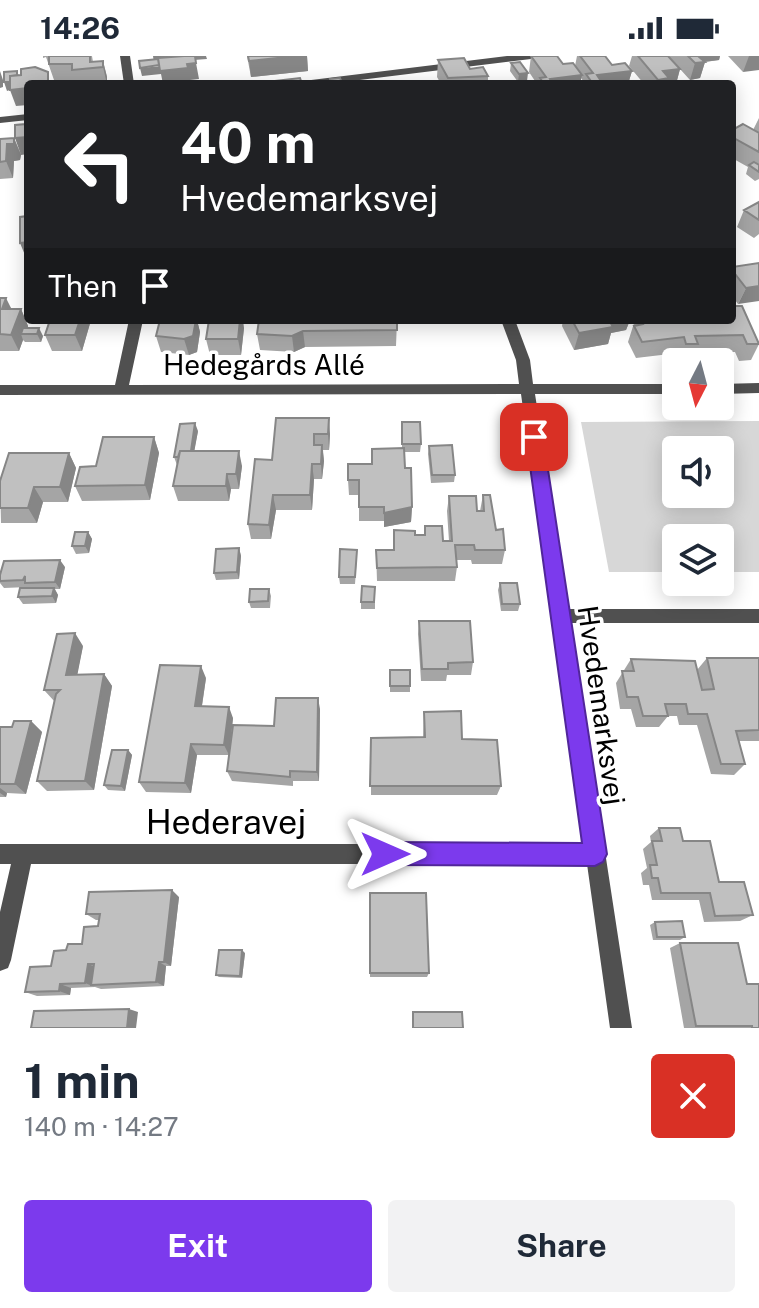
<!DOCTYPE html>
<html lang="en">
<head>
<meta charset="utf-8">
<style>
	:root { --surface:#fff; --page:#f2f2f3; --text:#1f2937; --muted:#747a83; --accent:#7c3aed }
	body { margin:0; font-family:"Public Sans",sans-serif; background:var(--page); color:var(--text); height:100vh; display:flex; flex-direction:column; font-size:30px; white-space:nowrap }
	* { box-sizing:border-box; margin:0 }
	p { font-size:26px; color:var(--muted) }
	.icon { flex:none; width:44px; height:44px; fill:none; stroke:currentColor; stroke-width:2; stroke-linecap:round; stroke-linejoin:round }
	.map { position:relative; height:972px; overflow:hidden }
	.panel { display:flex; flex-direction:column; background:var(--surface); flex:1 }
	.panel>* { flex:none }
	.top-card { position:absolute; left:24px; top:24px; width:712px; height:244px; border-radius:8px; box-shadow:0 4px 20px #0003; background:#202124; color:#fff; overflow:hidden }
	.needle { width:52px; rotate:186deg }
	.fabs { position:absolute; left:662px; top:292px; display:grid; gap:16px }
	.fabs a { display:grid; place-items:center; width:72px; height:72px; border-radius:8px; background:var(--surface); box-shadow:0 4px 20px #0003; font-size:40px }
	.pin { position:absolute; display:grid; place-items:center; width:68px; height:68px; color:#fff; margin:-34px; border-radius:16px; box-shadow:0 4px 12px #0006 }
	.me { position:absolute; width:88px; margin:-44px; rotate:90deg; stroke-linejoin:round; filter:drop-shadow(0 0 6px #0008) }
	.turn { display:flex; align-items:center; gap:28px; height:168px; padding:0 24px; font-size:36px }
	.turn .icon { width:104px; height:104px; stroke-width:2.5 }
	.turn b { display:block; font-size:56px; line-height:68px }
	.then { display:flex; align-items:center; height:76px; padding:0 24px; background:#0003; gap:16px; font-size:30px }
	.round { display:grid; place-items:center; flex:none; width:84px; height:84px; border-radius:8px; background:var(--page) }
	.headline { display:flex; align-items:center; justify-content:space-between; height:136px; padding:0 24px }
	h1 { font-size:48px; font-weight:700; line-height:60px }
	.cta { display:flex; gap:16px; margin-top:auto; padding:16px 24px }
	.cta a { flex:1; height:92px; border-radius:8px; background:var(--accent); color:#fff; font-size:32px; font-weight:700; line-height:92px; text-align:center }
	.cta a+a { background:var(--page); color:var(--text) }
	.status { display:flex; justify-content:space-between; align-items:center; height:56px; padding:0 40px; background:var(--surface); direction:ltr }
	.status svg { height:22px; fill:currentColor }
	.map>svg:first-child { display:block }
</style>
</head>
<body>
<div class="status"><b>14:26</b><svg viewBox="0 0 49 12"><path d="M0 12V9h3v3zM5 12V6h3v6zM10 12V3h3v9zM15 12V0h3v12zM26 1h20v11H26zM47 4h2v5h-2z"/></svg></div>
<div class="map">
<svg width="759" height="972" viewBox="0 0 759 972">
	<rect width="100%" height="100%" fill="#fff"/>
	<!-- green -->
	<path fill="#d7d7d7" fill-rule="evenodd" d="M759 365V516H720V482H676V516H609L581 366ZM676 394H720V438H676Z"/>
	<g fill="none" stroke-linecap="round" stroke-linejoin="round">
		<!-- minor -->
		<path fill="#505050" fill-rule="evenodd" d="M120 0H130L134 28H124Z
			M507 0H536L531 3 327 28H298L303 25Z
			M28 58V64L0 67V61Z
			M129 264H143L129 329 519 328 516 304 501 264H515L530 304 533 328H676V338H535L568 553H759V567H570L632 972H610L587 808H31L11 904 8 912 0 915V856L11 808H0V788H584L521 338 0 339V329H115Z
			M759 327V337L720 338V328Z"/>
	</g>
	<!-- wall -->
	<path fill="#a5a5a5" d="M43 0H92L93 6 103 5 107 21V28H76L75 24H54L46 1 43 2Z
		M247 0H307L308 15 251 21Z
		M531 0 575 10 577 0H605L612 9 632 15 628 28H584V26L581 22 580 28H537L529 16Z
		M632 0H720L719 4 705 6 700 22 690 24 680 13 676 28H644L629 10Z
		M728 0H759L743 16Z
		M438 4 470 13 488 20V28H441L437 21Z
		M511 7 527 25 518 26 510 15Z
		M759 62V123L755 125 746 118 748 111 732 102V74H753Z
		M14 82 21 99 20 104 14 105 13 122 0 123V83Z
		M759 146V178L754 182 737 171 744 154Z
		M759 207 738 248 732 240V211Z
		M0 242 12 253H21L28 270V272L43 280 41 286H25L23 284 19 295H0Z
		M50 264H91L82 295H52L45 279Z
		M160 264H197L200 276 197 296 189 299 161 296 156 280Z
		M397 264 396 290 305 291 294 296 260 294 257 278Z
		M563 264H630L626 274 611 277 608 288 574 294 562 270Z
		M635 264H732L759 288 751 304 739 305 735 296H694L691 304H680L678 297 636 302 628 286Z
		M244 272 241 299H210L206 283Z
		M276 362 330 378 329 394H323L324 405 322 423H314L312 454H276L271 483H251L248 468 272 404Z
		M402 366 421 388 420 396H404L405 412 412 451 411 466 384 471V465H359V439H349L348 424 372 408 402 392Z
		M198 375 194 395 242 410 239 433H231L229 445H178L173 430 177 409 174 401Z
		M154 381 159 397 150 444 82 445 75 430 96 410Z
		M429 390 455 419 454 426 431 427 428 398Z
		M69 397 76 412 68 446H43L37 467H1L0 425Z
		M483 439 496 474 505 494 502 508H472L471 504H456L457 511 455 525H377L376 494H393L394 474 415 479H424L425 470 443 485H449L447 455 449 440 477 455H480Z
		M88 476 92 483 89 497 76 498 72 490Z
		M239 492 241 500 239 523 216 524 214 517Z
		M357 501 355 528H340L339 521Z
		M65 511 60 533H55L58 539 56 547 23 548 18 541 28 531 4 532 0 527V519Z
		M500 527 520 548 518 555H501L498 534Z
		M375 531V553H361V546Z
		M269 533 271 540 270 552H251L249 546Z
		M419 565 473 606 471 619H447L446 625H421L418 578Z
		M83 590 77 618H104L112 630 94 734 47 735 37 725 55 646 44 634Z
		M707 602H759V685H739L745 708 734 719 711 718 697 669H679L677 660H668L659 671H636L631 653H620L616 627 631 603 697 614Z
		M390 614 410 630V636H390Z
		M206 622 202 650 233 662 229 699H197L191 737 146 736 139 726Z
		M320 653 319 725H293V730L232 725 227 715 274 670Z
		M424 656 462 683 501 730 497 739H371V682L423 681Z
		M31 665 42 676 26 738 7 737 6 741H0V671H12Z
		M128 694 132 699 125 735 108 734 104 729Z
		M659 772 683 785 719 826 753 859 740 865 704 866 699 844H652L649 829H643L641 817 647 812 643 793 651 786 650 780Z
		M370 837 429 917 427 921H370Z
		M179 841 171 910H166L164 930 101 933 95 931 71 932 70 939 37 940 25 936 66 894 82 888 98 870 99 864H96L86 858Z
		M655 866 685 881 680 884H653L650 869Z
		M680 887 747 928 759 972H684L670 892Z
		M245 897 242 922 219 921 216 919Z"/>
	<!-- shaded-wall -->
	<path fill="#868686" d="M153 0H206L207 3 154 7Z
		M296 0H307L308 15 251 21 249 5Z
		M688 0H720L719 4 695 7Z
		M749 0H759V14L743 16Z
		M103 5 107 21V28L103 11Z
		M705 6 700 22 690 24 695 7Z
		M196 7 199 23 190 24 191 28H163L161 18 142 20 140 12Z
		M680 13 676 28H657L663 15Z
		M0 15 3 24V31L0 32Z
		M17 15 20 23 28 32V49L16 50 10 34 7 35 4 26Z
		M632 15 628 28H595L597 19Z
		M528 17 527 25 518 26 519 18Z
		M582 19 580 28H549L550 23Z
		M28 81V98L21 99 15 82Z
		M14 82 21 99 20 104 14 105 13 122 6 105 7 88Z
		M28 186V204H27L20 187Z
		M759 230V245L738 248 746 232Z
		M6 242 14 258 2 253Z
		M21 253 28 270 25 278H21L23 284 19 295 11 279Z
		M80 264H91L82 295 75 279Z
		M196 264H197L200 276 197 296 189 299 184 283Z
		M240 264H243L244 272 241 299 238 283Z
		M607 264H630L626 274 611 277 608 288 574 294 579 277Z
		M39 272 43 280 41 286 37 278Z
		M303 275 305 291 294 296 292 280Z
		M329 362 330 378 329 394 328 378Z
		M195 367 198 375 192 408 190 401Z
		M154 381 159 397 150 444 145 429Z
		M322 389 324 405 322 423 321 408Z
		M239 395 242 410 239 433 236 418Z
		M69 397 76 412 68 446 60 431Z
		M312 408 314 423 312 454 310 439Z
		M227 418 231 433 229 445 226 430Z
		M34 431 43 446 37 467 28 452Z
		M273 439 276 454 271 483 269 469Z
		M412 451 411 466 384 471V457Z
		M88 476 92 483 89 497 85 490Z
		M239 492 241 500 239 523 237 516Z
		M60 504 65 511 60 533 55 526Z
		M54 532 58 539 56 547 52 540Z
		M75 577 83 590 75 631 66 619Z
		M201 610 206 622 200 662 195 650Z
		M104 618 112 630 94 734 85 725Z
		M318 642 320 653 319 725 317 716Z
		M229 651 233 662 229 699 224 689Z
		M31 665 42 676 26 738 15 728Z
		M191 688 197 699 191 737 185 727Z
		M128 694 132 699 125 735 121 730Z
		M0 732 7 737 6 741 0 737Z
		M172 834 179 841 171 910 164 906Z
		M242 894 245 897 242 922 240 920Z
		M159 906 166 910 164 930 156 926Z
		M88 908 98 912 91 929 95 931 85 927Z
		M60 928 71 932 70 939 59 935Z
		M129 953 138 956 136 972H127Z"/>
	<!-- building -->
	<path fill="#c0c0c0" stroke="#868686" stroke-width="2" d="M49 0H90V6L103 5V11L72 14V8H49Z
		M184 0H195L196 7 187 8 188 12 160 15 158 2Z
		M248 0H296L249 5Z
		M531 0H557L563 8 573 7 582 19 550 23 553 28H544L540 22 546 21Z
		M580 0H605L612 9 625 7 632 15 597 19 603 28H593L586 18 593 17Z
		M638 0H668L680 13 663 15 669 22 658 24Z
		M688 0H698L705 6 695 7Z
		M464 2 470 13 483 11 488 20 448 22 438 4Z
		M158 3 159 9 140 12 139 5Z
		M520 6 528 17 519 18 511 7Z
		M35 11 48 16V28H28V32L10 34V20L21 19V13Z
		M17 15V19L10 20V26H4V16Z
		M300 22 302 28H267V26Z
		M340 22 342 27 332 28 330 23Z
		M28 54V81L15 82V69L26 68 27 55Z
		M743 68 759 77V96L732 81V74Z
		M14 82V88H7L6 105 0 106V83Z
		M754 106 759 109V116L749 109Z
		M759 146V164L744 154Z
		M28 160V186L20 187V161Z
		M759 207V230L746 232 732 214V211Z
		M0 242H6L2 253H21L11 279 0 278Z
		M732 250H742L759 288H747L743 279 695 280 698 288H686L684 281 642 286 634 270 643 268 641 264H732Z
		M50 264H80L75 279H45Z
		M160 264H196L193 280 184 283 156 280Z
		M209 264H240L238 283H206Z
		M259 264H397V274L303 275 292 280 257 278Z
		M572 264H609L613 271 579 277Z
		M23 272H39L37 278H21Z
		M276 362H329L328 378H314V389H322L321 408H312L310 439H273L269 469 248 468 255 403 272 404Z
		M402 366H420L421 388H402Z
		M195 367 191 395H180L178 401H174L180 368Z
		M103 381H154L145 429 75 430 80 411 96 410Z
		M452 389 455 419H432L429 390Z
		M404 392 405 412H411L412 451 384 457V451H359V424H348V408H372V393Z
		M180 395H239L236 418H227L226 430H173Z
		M9 397H69L60 431H34L28 452H0V425Z
		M483 439H490L496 474 503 473 505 494H475L474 489H455L457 511 377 512 376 494H394V474L415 475V479H425V470H442L443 485H452L449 440H476L477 455H484Z
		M75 476H88L85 490H72Z
		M239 492 237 516 214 517 216 493Z
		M340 493 357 494 355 521H339Z
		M60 504 55 526 25 527V520L23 524 0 525V519L4 505Z
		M500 527H517L520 548H502Z
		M362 530 375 531 374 546H361Z
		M20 532H54L52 540 18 541Z
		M250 533H269L268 545 249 546Z
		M419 565H470L473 606 448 607V613H422Z
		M75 577 66 619 104 618 85 725H37L56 638 60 634H44L57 578Z
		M707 602H759V674L736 675 745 708H721L707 658H688L686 648H665L668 660H643L638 641H627L622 615H634L631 603 695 605 702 634 714 633Z
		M160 609 201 610 195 650 229 651 224 689 191 688 185 727 139 726Z
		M390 614H410V630H390Z
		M276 642H318L317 716 290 715V721L227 715 233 669 274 670Z
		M461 655 462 683 497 684 501 730H370L371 682 425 681 424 656Z
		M14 665H31L15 728H0V671H12Z
		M112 694H128L121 730 104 729Z
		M659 772H680L683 785H710L719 826H744L753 859 715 860 710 837H661L658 822H652L650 809H657L652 785H662Z
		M172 834 164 906H159L156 926 91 929 94 908H88L85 927 60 928 59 935 25 936 30 911 51 910 54 895 66 894 68 888H82L84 871 98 870 100 858H86L89 836Z
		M370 837H426L429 917H370Z
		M682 865 685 881H657L655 866Z
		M680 887H738L747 928H759V972H752V970H696Z
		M219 894H242L240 920 216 919Z
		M129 953 127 972H31L34 955Z
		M413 956H462L463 972H413Z"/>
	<!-- route -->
	<path fill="#7c3aed" stroke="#51269a" stroke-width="2" d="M534 375 543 381 607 798 603 806 595 810 385 809 377 806 374 798 377 790 385 786 582 787 526 381Z"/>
	<g text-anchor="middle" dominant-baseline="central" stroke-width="7" stroke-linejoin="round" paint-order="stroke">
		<!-- street labels -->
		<g font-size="28" fill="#000" stroke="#fff">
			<text x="264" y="308">Hedegårds Allé</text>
			<text transform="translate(602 649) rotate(82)">Hvedemarksvej</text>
		</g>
		<!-- near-street labels -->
		<g font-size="34" fill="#000" stroke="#fff">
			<text x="226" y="766">Hederavej</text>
		</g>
	</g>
</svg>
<div class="fabs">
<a><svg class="needle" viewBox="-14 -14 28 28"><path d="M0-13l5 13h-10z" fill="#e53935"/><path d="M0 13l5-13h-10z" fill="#747a83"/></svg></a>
<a><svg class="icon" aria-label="sound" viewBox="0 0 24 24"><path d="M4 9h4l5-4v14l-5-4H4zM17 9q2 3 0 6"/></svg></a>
<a><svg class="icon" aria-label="layers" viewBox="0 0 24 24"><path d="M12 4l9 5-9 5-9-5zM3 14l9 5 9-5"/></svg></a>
</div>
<div class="pin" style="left:534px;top:381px;background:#d93025"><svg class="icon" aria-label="arrive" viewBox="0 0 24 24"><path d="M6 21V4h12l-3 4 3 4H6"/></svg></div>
<svg class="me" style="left:385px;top:798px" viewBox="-20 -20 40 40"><path d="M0-17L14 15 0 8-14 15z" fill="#7c3aed" stroke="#fff" stroke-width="4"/></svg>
<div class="top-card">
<div class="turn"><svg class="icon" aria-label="left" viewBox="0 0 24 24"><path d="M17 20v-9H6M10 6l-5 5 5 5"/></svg><div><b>40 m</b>Hvedemarksvej</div></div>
<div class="then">Then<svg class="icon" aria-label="arrive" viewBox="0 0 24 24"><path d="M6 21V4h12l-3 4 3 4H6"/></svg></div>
</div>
</div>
<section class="panel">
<div class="headline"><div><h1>1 min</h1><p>140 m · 14:27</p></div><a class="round" style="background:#d93025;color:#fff"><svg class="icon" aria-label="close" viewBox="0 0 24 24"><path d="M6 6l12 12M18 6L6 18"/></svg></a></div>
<div class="cta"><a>Exit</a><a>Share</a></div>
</section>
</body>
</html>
